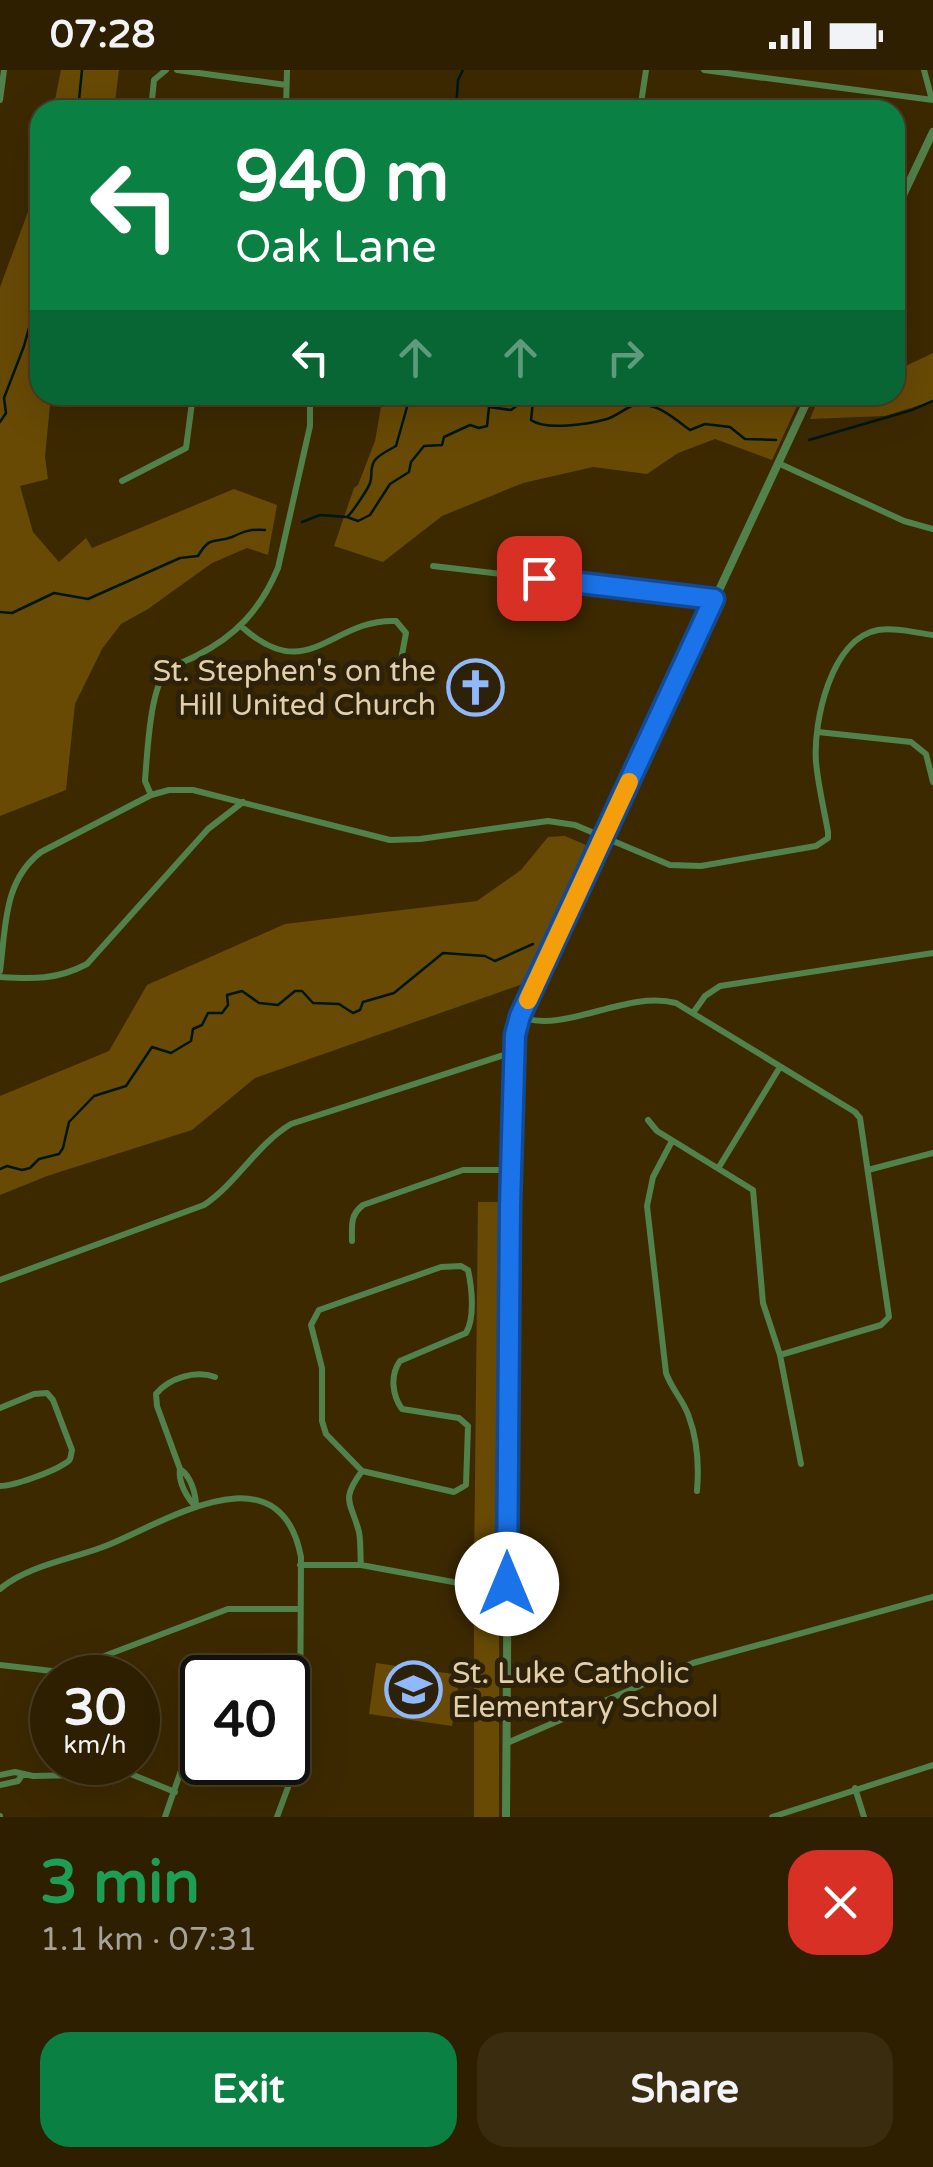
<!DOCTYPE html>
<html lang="en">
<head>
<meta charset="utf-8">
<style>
	:root { --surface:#2d1f00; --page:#392c0f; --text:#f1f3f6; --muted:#a7a299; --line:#483d22; --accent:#0b8043 }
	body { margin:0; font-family:"Varela Round",sans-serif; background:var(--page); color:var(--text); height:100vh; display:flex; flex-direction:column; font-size:38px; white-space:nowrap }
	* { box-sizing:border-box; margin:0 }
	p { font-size:32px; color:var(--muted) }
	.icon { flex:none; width:55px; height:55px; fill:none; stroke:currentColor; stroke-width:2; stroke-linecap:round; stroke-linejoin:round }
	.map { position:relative; height:1747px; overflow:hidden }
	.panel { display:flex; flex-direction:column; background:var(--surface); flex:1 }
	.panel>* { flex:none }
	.banner { position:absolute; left:30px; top:30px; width:875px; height:305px; border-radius:30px; box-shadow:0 10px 40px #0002,0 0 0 2px var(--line); background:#0b8043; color:#fff; overflow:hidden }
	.speed { position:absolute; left:30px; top:1585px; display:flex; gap:20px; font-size:50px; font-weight:700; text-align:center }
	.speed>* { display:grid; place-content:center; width:130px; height:130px; border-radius:50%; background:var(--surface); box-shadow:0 10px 40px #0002,0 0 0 2px var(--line); line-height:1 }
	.speed small { font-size:25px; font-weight:400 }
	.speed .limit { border:5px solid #111; border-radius:15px; background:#fff; color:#111 }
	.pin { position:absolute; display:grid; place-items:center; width:85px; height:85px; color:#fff; margin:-42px; border-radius:20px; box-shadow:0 5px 15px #0006 }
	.me { position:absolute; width:110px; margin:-55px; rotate:0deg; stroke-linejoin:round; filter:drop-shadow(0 0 8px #0008) }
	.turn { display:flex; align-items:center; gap:35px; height:210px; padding:0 40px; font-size:45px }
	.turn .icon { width:130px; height:130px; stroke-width:2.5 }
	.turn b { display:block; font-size:70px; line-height:85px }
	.lanes { display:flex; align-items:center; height:95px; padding:0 40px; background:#0003; justify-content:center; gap:50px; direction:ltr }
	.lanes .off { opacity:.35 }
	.round { display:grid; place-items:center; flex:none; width:105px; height:105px; border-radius:30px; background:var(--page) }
	.overview { display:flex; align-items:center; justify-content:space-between; height:170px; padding:0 40px }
	h1 { font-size:60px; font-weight:800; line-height:75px; color:#1e9e55 }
	.primary-button { display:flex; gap:20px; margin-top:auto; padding:20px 40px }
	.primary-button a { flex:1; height:115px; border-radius:30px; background:var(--accent); color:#fff; font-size:40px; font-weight:800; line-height:115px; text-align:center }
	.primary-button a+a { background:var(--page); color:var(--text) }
	.status { display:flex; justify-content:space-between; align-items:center; height:70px; padding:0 50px; background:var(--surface); direction:ltr }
	.status svg { height:28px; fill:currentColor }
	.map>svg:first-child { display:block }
</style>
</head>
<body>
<div class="status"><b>07:28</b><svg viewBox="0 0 49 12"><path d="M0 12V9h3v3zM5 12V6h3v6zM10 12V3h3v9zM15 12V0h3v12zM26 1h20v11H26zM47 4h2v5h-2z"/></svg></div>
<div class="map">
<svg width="933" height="1747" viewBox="0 0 933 1747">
	<rect width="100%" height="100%" fill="#3c2900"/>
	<!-- green -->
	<path fill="#684a05" d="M61 0H119L114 40H53Z
		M40 101V325H51L45 387 48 409 20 416 33 462 59 492 86 468 92 478 234 419 277 435 268 485 247 478 212 493 148 539 121 554 102 579 75 634 66 720 0 746V217L35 123Z
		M933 283V331L885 346 810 349 820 325H895V301Z
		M383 325H802L772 390 715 369 678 383 647 404 593 397 523 413 442 446 383 492 334 476 354 418 358 415 375 371Z
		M565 766 586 775 526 913 255 1008 192 1060 47 1106 0 1125V1026L109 981 147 915 285 854 477 831 521 800 548 767Z
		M478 1132H503L501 1493 474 1500Z
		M492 1526 499 1533V1747H474V1527Z
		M376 1593 460 1605 452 1656 369 1644Z"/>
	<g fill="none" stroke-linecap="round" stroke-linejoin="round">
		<!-- stream -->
		<path stroke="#001617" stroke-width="2.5" d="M78 40 82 0
			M456 40 458 10 463 0
			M0 352 6 343 4 328 24 276 40 218
			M809 370 912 340 933 331
			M347 447 358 451 370 445 390 414 409 402 411 392 424 376 442 375 444 367 470 355 479 358 487 356 489 337 511 340 526 329 533 332 531 350C546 361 589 354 607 349 617 346 626 337 635 335 658 332 673 348 690 360L705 354 730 357 745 369 776 370
			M302 452 320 445 347 447C352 443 368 419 370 413 373 405 369 398 375 390 380 384 389 380 396 376L407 337 404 325
			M0 542 12 543 54 523 88 529 180 488 198 486C211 464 214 474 232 467 245 461 250 459 265 460
			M0 1099 7 1096 22 1100 30 1098 39 1089 59 1084 63 1078 69 1052 94 1026 126 1016 152 977 171 983 191 971 193 959 202 955 208 943H222L228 935 227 925 242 921 259 933 278 935 295 921H302L313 933 339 934 353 943 360 940 363 932 394 923 443 883 485 886 495 891 533 874"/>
		<!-- minor -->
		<path stroke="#52824b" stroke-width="6" d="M177 0 286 15
			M704 0 933 30
			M924 0 932 30
			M0 30 4 0
			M151 40 154 10 166 0
			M286 40 287 0
			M640 40 646 0
			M778 393 904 451 933 459
			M122 411 186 378 193 325
			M433 496 714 529
			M242 557C309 617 331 548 396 551L406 563 401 590
			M818 662 911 672 926 684 933 712
			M151 725 145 711C147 686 150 623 164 605 172 594 185 592 196 586 236 566 261 539 278 498L310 356V325
			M0 901C6 857 3 811 41 782L151 725 169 720H193L390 770 420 769 548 751 575 755 670 795 701 796 816 776 828 768V762C824 739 818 715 816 692 813 652 831 568 878 560 896 557 916 563 933 565
			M0 907C33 909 57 910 87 894L208 759 243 732
			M693 943 705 926 720 916 933 883
			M520 947C566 964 625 920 676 933L855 1042 860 1048 889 1247 881 1255 780 1285
			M648 1050 657 1061 753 1120 763 1233 780 1285 801 1394
			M672 1071 653 1107 647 1136 666 1303C672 1320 684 1331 689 1347 697 1369 699 1397 697 1421
			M719 1097 780 997
			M868 1100 933 1083
			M352 1171C352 1155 350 1145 363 1135L463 1100H510
			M461 1196 468 1200C472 1218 475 1248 466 1263L400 1291C390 1305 392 1325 402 1339L459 1348 468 1356 466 1415 454 1422 362 1401 326 1364 322 1351V1298L311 1255 319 1240 441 1197Z
			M0 1210 204 1135C238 1112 256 1075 291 1054L513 982
			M0 1338 34 1324 47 1323 53 1330 72 1380C70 1388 72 1390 64 1394 52 1402 14 1416 0 1416
			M180 1399C191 1406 196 1424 196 1437
			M196 1437C187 1428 178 1412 180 1399L157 1336 156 1324C169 1308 195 1300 215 1307
			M300 1495H361L464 1514C475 1523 495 1519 507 1514
			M361 1495C360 1485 361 1472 359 1462 351 1431 340 1431 362 1401
			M464 1514 468 1507H500L507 1514
			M0 1519C28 1495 74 1489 108 1475 167 1451 280 1377 301 1487L300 1674 298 1690 277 1747
			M0 1595 52 1601 70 1599 228 1539H300
			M507 1673 693 1593 933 1527
			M0 1705 15 1702 33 1706 81 1705 121 1700 175 1722
			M0 1715 18 1711 22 1705
			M855 1718 864 1747
			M0 1746V1747
			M165 1747 185 1689 184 1678
			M772 1747 933 1695"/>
		<!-- tertiary -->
		<path stroke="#52824b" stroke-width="8" d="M895 142 933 62
			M506 1747 510 1136 515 965 520 947 810 325"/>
	</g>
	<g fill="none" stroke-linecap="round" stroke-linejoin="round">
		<defs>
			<path id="route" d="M507 1514 510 1136 515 965 520 946 714 529 539 508"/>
		</defs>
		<!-- route casing -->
		<use href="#route" stroke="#114b97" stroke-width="25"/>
		<!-- route -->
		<use href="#route" stroke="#1a73e8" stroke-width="18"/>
		<!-- slow -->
		<path stroke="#f59e0b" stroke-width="18" d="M528 930 629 712"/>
	</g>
	<!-- icons -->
	<defs>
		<symbol id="church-ring" viewBox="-11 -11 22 22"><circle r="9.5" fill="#2d210a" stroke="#90b8fd" stroke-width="1.5"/><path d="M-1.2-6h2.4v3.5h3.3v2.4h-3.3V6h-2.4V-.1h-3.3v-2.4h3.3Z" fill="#90b8fd"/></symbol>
		<symbol id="school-ring" viewBox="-11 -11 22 22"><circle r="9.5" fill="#2d210a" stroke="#90b8fd" stroke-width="1.5"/><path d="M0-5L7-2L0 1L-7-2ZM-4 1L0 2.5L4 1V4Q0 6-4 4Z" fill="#90b8fd"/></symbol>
	</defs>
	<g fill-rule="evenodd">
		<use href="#church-ring" x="444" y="586" width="63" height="63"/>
		<use href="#school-ring" x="382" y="1588" width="63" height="63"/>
	</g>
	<g text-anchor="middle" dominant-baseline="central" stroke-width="10" stroke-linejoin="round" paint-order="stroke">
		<!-- poi labels -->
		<g font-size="30" fill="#e3cfac" stroke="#2d210a" text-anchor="end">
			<text x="436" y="601">St. Stephen's on the<tspan x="436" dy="34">Hill United Church</tspan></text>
			<text x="452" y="1603" text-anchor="start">St. Luke Catholic<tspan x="452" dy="34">Elementary School</tspan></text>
		</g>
	</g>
</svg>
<div class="speed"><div>30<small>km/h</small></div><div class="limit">40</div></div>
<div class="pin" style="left:539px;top:508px;background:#d93025"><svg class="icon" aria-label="arrive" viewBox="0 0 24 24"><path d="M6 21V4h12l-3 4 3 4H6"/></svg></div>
<svg class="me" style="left:507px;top:1514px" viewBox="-20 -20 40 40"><circle r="19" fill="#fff"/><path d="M0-13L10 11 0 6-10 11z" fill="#1a73e8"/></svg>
<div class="banner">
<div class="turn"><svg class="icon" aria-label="left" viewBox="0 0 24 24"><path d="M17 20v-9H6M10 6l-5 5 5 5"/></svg><div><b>940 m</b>Oak Lane</div></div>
<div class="lanes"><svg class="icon" aria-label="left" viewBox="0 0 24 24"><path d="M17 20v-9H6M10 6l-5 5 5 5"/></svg><svg class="icon off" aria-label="ahead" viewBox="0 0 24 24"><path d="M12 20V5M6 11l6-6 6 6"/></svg><svg class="icon off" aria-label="ahead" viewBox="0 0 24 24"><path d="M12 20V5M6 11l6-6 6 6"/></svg><svg class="icon off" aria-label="right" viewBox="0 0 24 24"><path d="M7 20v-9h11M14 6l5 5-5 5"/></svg></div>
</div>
</div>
<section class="panel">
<div class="overview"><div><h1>3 min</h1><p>1.1 km · 07:31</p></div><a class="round" style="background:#d93025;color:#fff"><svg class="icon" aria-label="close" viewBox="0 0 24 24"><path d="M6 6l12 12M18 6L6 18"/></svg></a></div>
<div class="primary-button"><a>Exit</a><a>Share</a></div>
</section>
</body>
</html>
